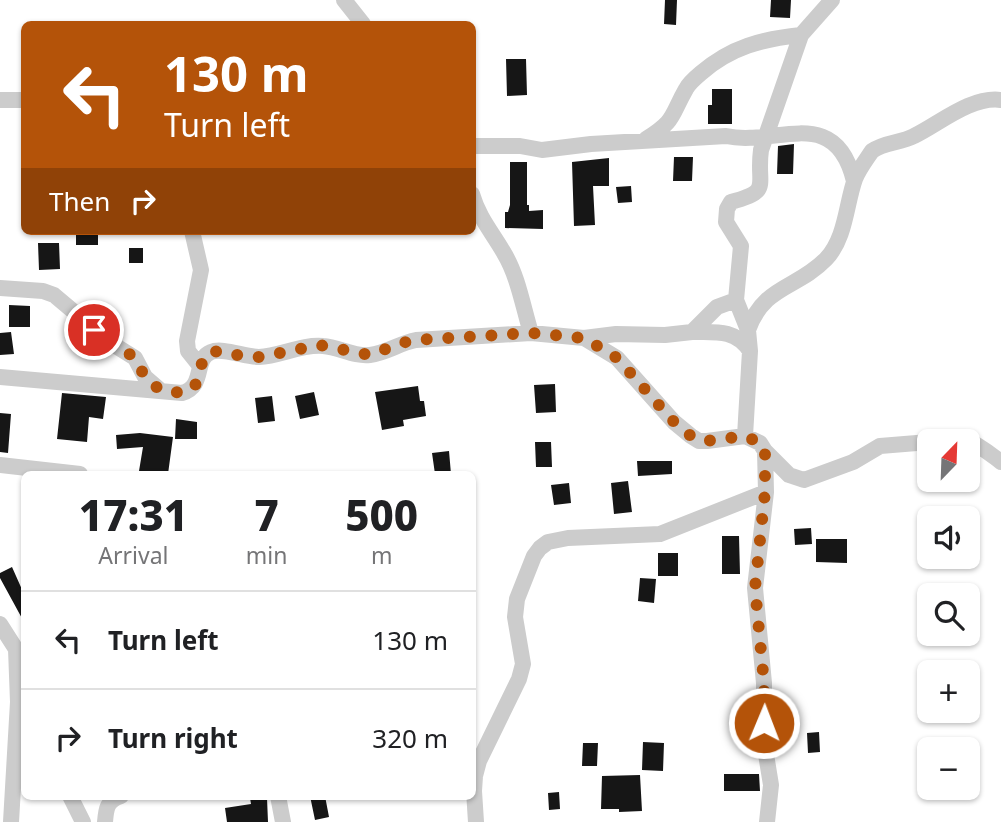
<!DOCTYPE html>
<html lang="en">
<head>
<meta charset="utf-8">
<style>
	:root { --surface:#fff; --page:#f2f2f2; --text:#202124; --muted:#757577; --line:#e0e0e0 }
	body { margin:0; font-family:"Noto Sans",sans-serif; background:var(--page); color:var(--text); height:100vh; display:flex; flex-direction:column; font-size:26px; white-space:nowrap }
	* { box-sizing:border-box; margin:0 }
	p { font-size:23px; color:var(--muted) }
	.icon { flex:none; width:38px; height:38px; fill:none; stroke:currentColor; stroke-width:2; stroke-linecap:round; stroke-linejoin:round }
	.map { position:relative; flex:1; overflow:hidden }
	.sheet { position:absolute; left:21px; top:471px; width:455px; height:329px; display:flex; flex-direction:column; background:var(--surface); border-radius:10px; box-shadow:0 2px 5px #0004 }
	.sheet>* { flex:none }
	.guide { position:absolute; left:21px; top:21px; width:455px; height:214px; border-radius:10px; box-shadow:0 2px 5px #0004; background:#b45309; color:#fff; overflow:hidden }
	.needle { width:46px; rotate:23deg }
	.fabs { position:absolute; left:917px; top:429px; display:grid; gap:14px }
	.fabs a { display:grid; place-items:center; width:63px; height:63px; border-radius:10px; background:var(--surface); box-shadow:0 2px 5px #0004; font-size:35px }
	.pin { position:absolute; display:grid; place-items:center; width:60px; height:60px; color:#fff; margin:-30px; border:4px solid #fff; border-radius:50%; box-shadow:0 2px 7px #0007 }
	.me { position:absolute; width:77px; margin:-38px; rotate:1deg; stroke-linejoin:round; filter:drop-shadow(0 0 5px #0008) }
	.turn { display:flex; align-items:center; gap:24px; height:147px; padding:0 28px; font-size:32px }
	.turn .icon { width:91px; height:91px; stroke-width:2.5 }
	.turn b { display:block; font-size:49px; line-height:60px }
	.then { display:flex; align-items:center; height:66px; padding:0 28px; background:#0003; gap:14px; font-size:26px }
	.eta { display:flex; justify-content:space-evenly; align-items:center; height:119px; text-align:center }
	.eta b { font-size:42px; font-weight:800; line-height:49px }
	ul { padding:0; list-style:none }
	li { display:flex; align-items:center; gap:21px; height:98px; padding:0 28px; border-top:2px solid var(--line) }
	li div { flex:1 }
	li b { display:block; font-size:26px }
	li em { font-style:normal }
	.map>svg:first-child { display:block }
</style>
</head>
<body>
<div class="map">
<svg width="1001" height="822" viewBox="0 0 1001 822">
	<rect width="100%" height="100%" fill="#fff"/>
	<!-- building -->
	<path fill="#161616" d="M665 0H677L676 25 664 24Z
		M771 0H791L790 18 770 17Z
		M506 59H526L527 95 507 96Z
		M712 89H732V124H708V105H712Z
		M794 144 793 174H777L778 146Z
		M674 157H693L692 181H673Z
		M609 158V186H593L595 225 574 226 572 162Z
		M510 162H527V205H529V211L543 210V229L505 228V212H508L510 205Z
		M631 186 632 202 618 203 616 187Z
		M76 231H98V245H76Z
		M38 243H59L60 269 39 270Z
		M129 248H143V263H129Z
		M9 305 30 306V327H9Z
		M11 332 14 354 0 355V333Z
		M555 384 556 412 536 413 534 385Z
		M418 386 420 401H424L426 416 403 420 404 426 382 430 375 392Z
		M314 392 319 415 300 419 295 396Z
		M62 393 106 397 103 419 89 417 87 442 57 439Z
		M272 396 275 421 258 423 255 398Z
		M0 413 11 414 8 453 0 452Z
		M176 419 197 422V439H175Z
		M140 433 173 437 168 474 139 471 143 447 117 449 116 435Z
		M535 442H551L552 467H536Z
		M449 451 451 474H435L432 453Z
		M637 461H672V474L638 476Z
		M628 481 632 512 614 514 611 483Z
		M569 483 571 503 554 505 551 485Z
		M811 528 812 544 795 545 794 529Z
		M722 536H739L740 574H722Z
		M816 539H847V563L816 562Z
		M658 553H678V576H658Z
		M12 567 24 594V622L0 578V573Z
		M640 578 656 579 654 603 638 601Z
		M819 732 820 752 808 753 807 733Z
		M643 742 664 743 663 771 642 770Z
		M583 743H598L597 766H582Z
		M724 774H759L760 791H724Z
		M640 775 642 811 619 812V809H601L602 776Z
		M559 792 560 809 549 810 548 793Z
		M310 796H325L329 817 315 820Z
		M250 798H267L268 822H227L225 808 251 804Z"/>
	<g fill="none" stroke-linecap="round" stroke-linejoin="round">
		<!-- minor -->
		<path stroke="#ccc" stroke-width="16" d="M344 0 363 24
			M0 100H24
			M646 139C676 120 670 117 686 89 689 83 695 78 701 73 731 47 762 39 801 35
			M472 146H520L542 150 591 144 726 136C776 147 835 103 854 181
			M472 194C479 218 492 232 504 253 518 276 523 307 531 333
			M192 231 201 270 187 341 188 351 200 366
			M0 288 43 291 54 295 111 343 135 358 145 377 160 390
			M748 330C764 285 797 289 826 259 846 238 846 204 855 179 859 169 866 160 872 151 884 142 901 143 914 136 939 124 971 96 1001 100
			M692 332C715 332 736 329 750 351
			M584 338 616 334 665 335 692 332 717 307 736 300
			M0 377 182 393C206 386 193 359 211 352 222 347 245 357 259 357 280 356 302 344 323 346 339 347 354 357 370 355 386 353 400 343 416 340L531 333 584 338 617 358 674 422 691 436 699 441H707L745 436 760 443 765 451 766 492 755 588 764 683V742L771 785 767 822
			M745 436 750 351 748 330 736 300 741 246 726 222 727 209 731 202C773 191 756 186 761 150L801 35 832 0
			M934 441C965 432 977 444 1001 462
			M765 451 789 475 804 480 853 462 880 446 929 442
			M0 465 80 474
			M0 624 21 657
			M70 796 83 822
			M278 796 283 822
			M11 822 18 702 16 649
			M105 822C106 809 107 800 121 796
			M476 822 474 791 475 776 479 761 519 679 523 664 515 617 517 599 534 556 540 548 548 542 568 538 660 534 766 492"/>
	</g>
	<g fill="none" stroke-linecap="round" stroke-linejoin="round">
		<!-- route -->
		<path stroke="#b45309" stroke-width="12" stroke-dasharray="0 21.6" d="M94 330 135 358 145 377 160 390 182 393 189 391 196 384 204 356 210 352 220 351 241 356 260 357 319 345 370 355 401 343 416 340 531 333 584 338 617 358 674 422 691 436 699 440 707 441 745 436 760 443 765 451V492L755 588 764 683V723"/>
	</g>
</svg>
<div class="fabs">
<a><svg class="needle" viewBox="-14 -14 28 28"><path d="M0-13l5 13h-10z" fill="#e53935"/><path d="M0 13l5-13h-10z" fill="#757577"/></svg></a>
<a><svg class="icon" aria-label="sound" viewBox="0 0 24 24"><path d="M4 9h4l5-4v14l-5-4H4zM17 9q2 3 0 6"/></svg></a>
<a><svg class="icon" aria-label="search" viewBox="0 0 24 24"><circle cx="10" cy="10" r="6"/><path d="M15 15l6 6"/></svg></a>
<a>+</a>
<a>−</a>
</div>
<div class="pin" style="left:94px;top:330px;background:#d93025"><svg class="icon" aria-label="arrive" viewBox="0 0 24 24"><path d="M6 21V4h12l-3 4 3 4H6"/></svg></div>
<svg class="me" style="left:764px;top:723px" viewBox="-20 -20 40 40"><circle r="17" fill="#b45309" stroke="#fff" stroke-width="3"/><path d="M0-11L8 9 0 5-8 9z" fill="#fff"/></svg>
<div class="guide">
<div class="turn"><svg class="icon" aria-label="left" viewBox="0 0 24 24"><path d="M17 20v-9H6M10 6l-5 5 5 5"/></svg><div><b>130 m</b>Turn left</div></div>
<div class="then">Then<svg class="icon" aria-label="right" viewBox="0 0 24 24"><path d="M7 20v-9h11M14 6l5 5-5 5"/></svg></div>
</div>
<section class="sheet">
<div class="eta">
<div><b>17:31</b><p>Arrival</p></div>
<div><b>7</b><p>min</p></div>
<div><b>500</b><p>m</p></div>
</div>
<ul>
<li><svg class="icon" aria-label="left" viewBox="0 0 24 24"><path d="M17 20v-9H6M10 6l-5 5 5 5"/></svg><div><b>Turn left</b></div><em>130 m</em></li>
<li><svg class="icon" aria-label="right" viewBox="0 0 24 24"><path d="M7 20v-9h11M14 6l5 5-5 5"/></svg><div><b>Turn right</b></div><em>320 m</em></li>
</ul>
</section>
</div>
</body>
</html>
